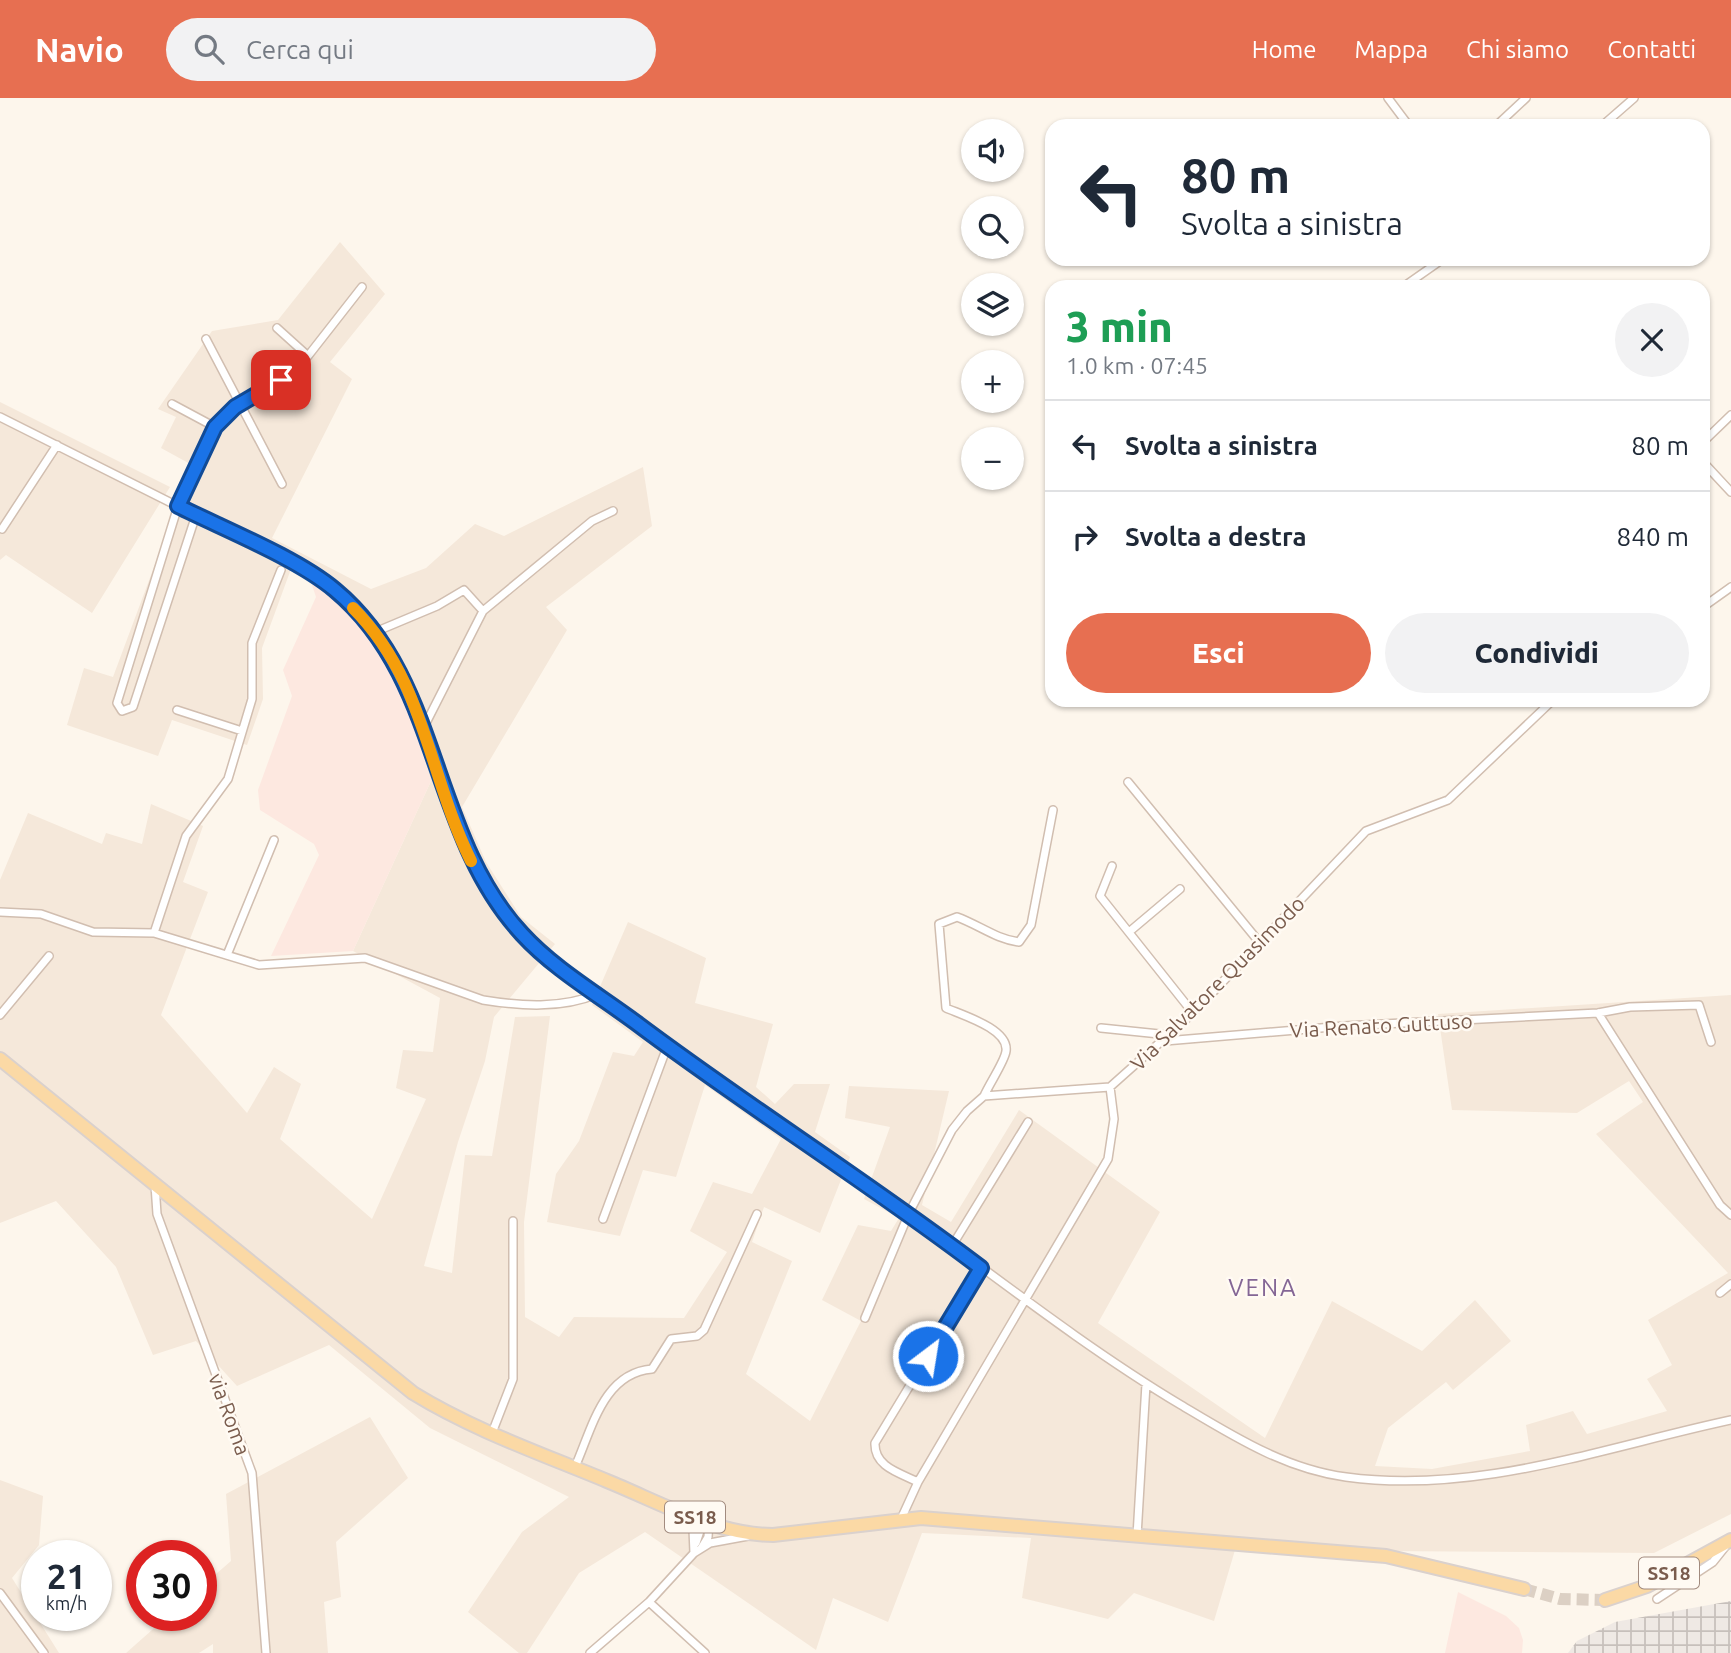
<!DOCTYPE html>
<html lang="it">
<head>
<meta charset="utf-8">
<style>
	:root { --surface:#fff; --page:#f2f2f3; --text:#1f2937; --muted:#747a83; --line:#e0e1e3; --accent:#e76f51 }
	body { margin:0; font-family:Ubuntu,sans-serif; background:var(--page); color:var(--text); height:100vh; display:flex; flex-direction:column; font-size:26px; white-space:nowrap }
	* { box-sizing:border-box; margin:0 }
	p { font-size:23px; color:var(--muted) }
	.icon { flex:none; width:38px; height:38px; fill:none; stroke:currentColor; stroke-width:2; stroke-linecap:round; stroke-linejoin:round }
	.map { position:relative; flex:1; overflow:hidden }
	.details { position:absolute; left:1045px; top:182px; width:665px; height:427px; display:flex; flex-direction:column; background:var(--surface); border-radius:21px; box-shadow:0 2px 5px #0004 }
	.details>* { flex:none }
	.guide { position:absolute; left:1045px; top:21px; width:665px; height:147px; border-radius:21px; box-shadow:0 2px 5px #0004; background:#fff; color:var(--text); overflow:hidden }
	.controls { position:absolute; left:961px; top:21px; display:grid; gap:14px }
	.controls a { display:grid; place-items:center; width:63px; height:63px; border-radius:50%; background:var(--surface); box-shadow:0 2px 5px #0004; font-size:35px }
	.speed { position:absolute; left:21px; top:1442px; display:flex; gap:14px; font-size:35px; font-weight:700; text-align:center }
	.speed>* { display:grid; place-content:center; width:91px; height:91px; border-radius:50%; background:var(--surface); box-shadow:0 2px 5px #0004; line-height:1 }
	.speed small { font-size:18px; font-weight:400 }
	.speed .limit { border:10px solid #d22; background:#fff; color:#111 }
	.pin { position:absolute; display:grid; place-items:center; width:60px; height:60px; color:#fff; margin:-30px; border-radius:14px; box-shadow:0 4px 10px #0006 }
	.me { position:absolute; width:77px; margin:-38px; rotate:31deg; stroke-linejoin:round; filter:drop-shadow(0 0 5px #0008) }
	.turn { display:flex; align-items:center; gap:24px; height:147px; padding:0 21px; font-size:32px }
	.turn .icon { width:91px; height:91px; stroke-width:2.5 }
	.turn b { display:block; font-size:49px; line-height:60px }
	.round { display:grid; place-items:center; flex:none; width:74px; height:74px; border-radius:37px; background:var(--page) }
	.summary { display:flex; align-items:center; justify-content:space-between; height:119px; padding:0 21px }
	h1 { font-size:42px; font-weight:800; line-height:52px; color:#1e9e55 }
	.cta { display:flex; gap:14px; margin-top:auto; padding:14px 21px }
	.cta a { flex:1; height:80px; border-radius:42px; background:var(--accent); color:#fff; font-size:28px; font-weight:800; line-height:80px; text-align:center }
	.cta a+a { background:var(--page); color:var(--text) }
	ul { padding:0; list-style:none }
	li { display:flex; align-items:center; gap:21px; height:91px; padding:0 21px; border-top:2px solid var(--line) }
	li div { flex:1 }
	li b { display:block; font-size:26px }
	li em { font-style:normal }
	header { display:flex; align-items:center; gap:42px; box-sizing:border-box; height:98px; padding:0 35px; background:var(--accent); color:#fff }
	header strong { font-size:33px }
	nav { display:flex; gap:38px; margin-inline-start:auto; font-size:24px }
	.search { width:490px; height:63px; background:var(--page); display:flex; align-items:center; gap:18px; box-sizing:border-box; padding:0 24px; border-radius:38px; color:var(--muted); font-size:26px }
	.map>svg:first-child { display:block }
</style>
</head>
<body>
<header>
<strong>Navio</strong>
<div class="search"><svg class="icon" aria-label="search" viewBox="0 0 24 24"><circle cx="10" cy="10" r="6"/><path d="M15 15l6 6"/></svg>Cerca qui</div>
<nav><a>Home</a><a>Mappa</a><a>Chi siamo</a><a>Contatti</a></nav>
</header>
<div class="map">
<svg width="1731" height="1555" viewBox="0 0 1731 1555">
	<defs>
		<pattern id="industrial-grid" width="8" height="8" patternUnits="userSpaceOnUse" patternTransform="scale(1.75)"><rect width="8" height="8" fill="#efe9e4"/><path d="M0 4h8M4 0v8" fill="none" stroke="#c7c0bb"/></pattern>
	</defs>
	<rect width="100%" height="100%" fill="#fdf6ec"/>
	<!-- residential -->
	<path fill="#f5e8da" d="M340 144 385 196 330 264 352 281 272 440 371 491 426 470 475 426 504 438 643 369 652 428 546 509 567 532 462 709 486 764 521 819 555 846 494 919 485 963 458 1044 424 1168 452 1175 465 1057 492 1058 515 919 550 918 524 1124 525 1219 559 1239 574 1219 684 1220 727 1154 690 1133 713 1084 752 1096 781 1041 705 987 676 1079 643 1072 620 1138 547 1124 556 1076 579 1043 613 954 634 958 643 944 592 907 628 824 706 860 695 905 773 926 756 989 775 1006 794 986H830L815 1034 850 1059 820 1135 764 1109 752 1144 792 1163 746 1276 810 1323 861 1223 822 1202 858 1127 891 1133 899 1120 864 1101 890 1029 845 1020 849 988 949 993 922 1107 951 1124 1019 1012 1160 1114 1098 1225 1265 1340 1332 1203 1422 1253 1475 1202 1511 1243 1453 1292 1446 1284 1388 1330 1375 1368 1432 1371 1530 1353 1526 1327 1573 1313 1587 1336 1667 1313 1647 1281 1672 1267 1648 1222 1728 1175 1596 1036 1643 1004 1629 983 1577 1015 1452 1012 1438 916 1731 897V1416L1654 1455 1235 1452 1214 1523 1134 1495 1108 1521 1022 1500 1031 1440 922 1435 888 1524 833 1500 816 1552 645 1434 579 1475 527 1555H519L468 1514 522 1434 569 1399 430 1330 329 1247 237 1288 196 1243 153 1257 116 1169 56 1103 0 1125V782L28 715 102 746 106 735 142 746 151 706 203 728 183 784 208 794 161 917 247 1015 274 969 301 986 280 1041 372 1121 426 1001 396 990 403 952 433 954 440 900 353 853 431 683 413 624 391 575 355 521 310 481 291 471 262 550 263 601 247 647 172 622 158 658 67 627 84 570 113 579 192 367 161 350 176 319 158 311 212 233 278 222Z
		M0 304 170 389 92 515 6 457 0 462Z
		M370 1319 408 1380 336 1444 341 1499 324 1504 328 1555H213V1546L199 1555H126L169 1517H201V1489L231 1463 226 1396Z
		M0 1382 43 1398 39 1447 12 1480 59 1555H0Z"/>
	<!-- commercial -->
	<path fill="#fde8e0" d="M310 481 355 521 391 575 413 624 431 683 353 853 271 858 319 757 314 746 260 712 258 692 292 598 283 572 316 499Z
		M1458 1494 1506 1518 1519 1530 1523 1542 1522 1555H1445Z"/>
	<!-- industrial -->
	<path fill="url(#industrial-grid)" d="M1731 1503V1555H1568L1577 1543 1615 1524Z"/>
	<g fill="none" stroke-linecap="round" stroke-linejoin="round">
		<!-- primary-tunnel -->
		<path stroke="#dcd0c4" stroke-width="12" stroke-dasharray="12 6" stroke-linecap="butt" d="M1524 1491 1560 1501 1605 1502"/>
		<defs>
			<path id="street" d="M1388 0 1409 28
				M1496 28 1526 0
				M1602 28 1634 0
				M1515 161 1516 163
				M1403 189 1443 161
				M277 230 308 258
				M206 241 282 386
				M172 306 215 329
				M0 319 309 474C341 496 371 523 391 557 443 642 444 739 510 822 536 855 574 878 607 903 687 964 770 1019 853 1076 963 1152 1066 1238 1181 1307 1233 1338 1285 1371 1346 1379 1477 1397 1605 1349 1731 1322
				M1703 344 1731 317
				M1703 364 1731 394
				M196 417 133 609 122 613 117 605 178 408 215 329 235 309 281 282 308 258 362 189
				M2 431 57 347
				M1703 509 1731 489
				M375 534 437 508 464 492 483 513
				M177 612 242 633
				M424 629 483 513 592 423 613 413
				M1128 684 1260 845
				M1112 768 1100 798 1193 915
				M0 814 41 816 93 834 154 835 259 867 365 860 483 902C520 908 562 911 597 896
				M1129 834 1180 791
				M154 835 186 738 228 681 252 601V545L281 472
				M227 857 274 742
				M1598 915 1720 1107 1731 1117
				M0 917 49 858
				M1101 930 1169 937
				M1165 943 1344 928 1598 915 1630 909 1699 907 1711 944
				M984 998C989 986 1005 963 1006 953 1009 931 962 917 946 910L939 826 957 819C979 827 996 841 1019 844L1031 827 1053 712
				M155 1087 157 1116 252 1375 266 1555
				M603 1121 667 949
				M952 1148 1028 1024
				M1720 1195 1731 1186
				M865 1220 909 1115 952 1032 967 1013 984 998 1110 989 1193 915 1366 733 1448 702 1553 602
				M492 1335 513 1281V1123
				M575 1369C592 1331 603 1275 652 1271L671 1241 697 1238 704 1232 757 1116
				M918 1384C900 1375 874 1369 875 1345L981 1170
				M687 1420 693 1431 694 1455 710 1445 748 1438
				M901 1421 918 1384 1108 1061 1114 1021 1110 989
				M1137 1438 1146 1286
				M696 1445 700 1433 709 1425 708 1439 702 1449
				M0 1495 44 1555
				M1657 1501 1713 1464 1725 1449
				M649 1504 705 1555
				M590 1555 649 1504 694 1455"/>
			<path id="primary" d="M0 961 413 1295C473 1332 542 1356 607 1383 659 1404 716 1437 773 1437L921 1420 1386 1458 1524 1491
				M1605 1502 1647 1488 1731 1442"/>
		</defs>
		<!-- street casing -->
		<use href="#street" stroke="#d1beb0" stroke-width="10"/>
		<!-- primary casing -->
		<use href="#primary" stroke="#dad1cd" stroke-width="16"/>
		<!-- street -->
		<use href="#street" stroke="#fff" stroke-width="7"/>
		<!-- primary -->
		<use href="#primary" stroke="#fbd9a5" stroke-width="12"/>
	</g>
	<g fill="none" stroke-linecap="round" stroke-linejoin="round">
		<defs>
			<path id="route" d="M281 282 235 309 215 329 178 408C224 431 297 460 335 492 442 581 429 736 522 836 553 870 597 896 635 924 748 1009 868 1084 981 1170L928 1258"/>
		</defs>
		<!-- route casing -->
		<use href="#route" stroke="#114b97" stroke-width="18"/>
		<!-- route -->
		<use href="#route" stroke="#1a73e8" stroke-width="12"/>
		<!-- slow -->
		<path stroke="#f59e0b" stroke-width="12" d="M353 510C425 582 428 676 471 763"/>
	</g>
	<g text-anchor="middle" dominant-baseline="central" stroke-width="5" stroke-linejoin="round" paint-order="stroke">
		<!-- shield labels -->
		<g fill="#fffaf3" stroke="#a28b7f" stroke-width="2">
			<rect x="665" y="1403.5" width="60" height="31" rx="5"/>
			<rect x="1639" y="1459.5" width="60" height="31" rx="5"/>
		</g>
		<g font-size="19" font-weight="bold" fill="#7a5c4d">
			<text x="695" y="1419">SS18</text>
			<text x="1669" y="1475">SS18</text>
		</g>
		<!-- street labels -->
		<g font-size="21" fill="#7a5c4d" stroke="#fffaf3">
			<text transform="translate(1217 885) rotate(-45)">Via Salvatore Quasimodo</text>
			<text transform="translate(1381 927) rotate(-3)">Via Renato Guttuso</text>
			<text transform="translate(230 1316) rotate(70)">via Roma</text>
		</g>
		<!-- quarter labels -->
		<g font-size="24" letter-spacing="2" fill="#846695" stroke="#fffaf3">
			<text x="1263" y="1189">VENA</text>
		</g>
	</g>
</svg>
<div class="controls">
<a><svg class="icon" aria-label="sound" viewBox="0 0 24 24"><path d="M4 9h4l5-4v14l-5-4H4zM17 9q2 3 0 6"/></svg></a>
<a><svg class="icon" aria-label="search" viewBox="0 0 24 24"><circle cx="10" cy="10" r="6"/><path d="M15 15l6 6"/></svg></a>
<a><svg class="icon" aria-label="layers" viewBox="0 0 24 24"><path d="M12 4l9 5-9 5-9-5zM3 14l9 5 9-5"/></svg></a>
<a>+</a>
<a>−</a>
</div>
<div class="speed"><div>21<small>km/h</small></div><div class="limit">30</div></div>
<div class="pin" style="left:281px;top:282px;background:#d93025"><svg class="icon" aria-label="arrive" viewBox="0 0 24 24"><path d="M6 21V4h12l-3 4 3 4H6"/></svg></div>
<svg class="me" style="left:928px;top:1258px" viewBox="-20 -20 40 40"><circle r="17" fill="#1a73e8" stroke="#fff" stroke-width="3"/><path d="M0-11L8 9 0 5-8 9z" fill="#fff"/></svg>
<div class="guide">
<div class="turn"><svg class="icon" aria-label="left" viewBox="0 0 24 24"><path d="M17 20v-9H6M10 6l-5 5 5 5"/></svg><div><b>80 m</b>Svolta a sinistra</div></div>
</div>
<section class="details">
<div class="summary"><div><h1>3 min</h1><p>1.0 km · 07:45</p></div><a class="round"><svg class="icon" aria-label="close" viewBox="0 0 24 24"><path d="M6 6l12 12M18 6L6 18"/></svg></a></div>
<ul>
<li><svg class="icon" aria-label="left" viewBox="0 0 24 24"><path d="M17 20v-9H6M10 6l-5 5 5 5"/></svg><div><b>Svolta a sinistra</b></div><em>80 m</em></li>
<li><svg class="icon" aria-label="right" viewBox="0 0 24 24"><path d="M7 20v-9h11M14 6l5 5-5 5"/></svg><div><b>Svolta a destra</b></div><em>840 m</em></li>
</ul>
<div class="cta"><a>Esci</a><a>Condividi</a></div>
</section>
</div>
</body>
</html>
